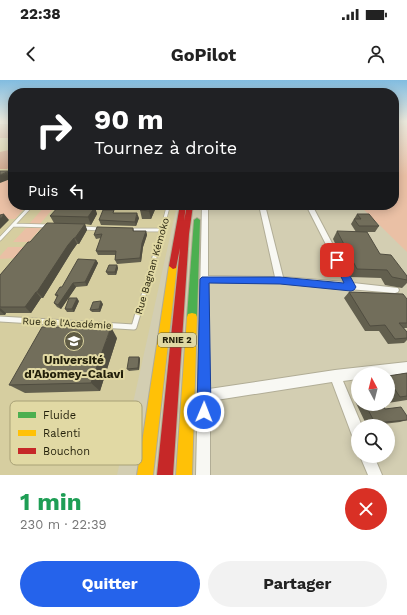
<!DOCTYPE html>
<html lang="fr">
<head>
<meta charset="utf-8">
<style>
	:root { --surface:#fff; --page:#f2f2f2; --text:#222; --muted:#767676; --accent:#2563eb }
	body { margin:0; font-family:"Work Sans",sans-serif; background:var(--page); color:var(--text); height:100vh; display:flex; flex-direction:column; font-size:15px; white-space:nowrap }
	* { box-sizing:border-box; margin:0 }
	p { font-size:13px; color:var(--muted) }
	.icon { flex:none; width:22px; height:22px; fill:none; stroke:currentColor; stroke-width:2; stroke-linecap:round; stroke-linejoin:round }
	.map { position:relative; height:395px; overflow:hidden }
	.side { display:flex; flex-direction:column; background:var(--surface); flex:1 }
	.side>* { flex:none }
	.guide { position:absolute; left:8px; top:8px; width:391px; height:122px; border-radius:16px; box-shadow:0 2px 10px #0003; background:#202124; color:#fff; overflow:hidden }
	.needle { width:26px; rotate:353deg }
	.tools { position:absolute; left:351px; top:287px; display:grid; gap:8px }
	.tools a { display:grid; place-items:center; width:44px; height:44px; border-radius:50%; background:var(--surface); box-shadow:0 2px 10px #0003; font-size:20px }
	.pin { position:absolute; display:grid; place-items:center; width:34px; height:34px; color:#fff; margin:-17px; border-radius:8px; box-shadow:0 2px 6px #0006 }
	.me { position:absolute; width:44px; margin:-22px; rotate:1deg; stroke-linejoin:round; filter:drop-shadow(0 0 3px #0008) }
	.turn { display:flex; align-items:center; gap:14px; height:84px; padding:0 20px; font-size:18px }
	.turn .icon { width:52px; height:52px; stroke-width:2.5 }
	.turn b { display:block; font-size:28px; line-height:34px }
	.then { display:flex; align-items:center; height:38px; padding:0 20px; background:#0003; gap:8px; font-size:15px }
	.round { display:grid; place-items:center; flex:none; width:42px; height:42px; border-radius:21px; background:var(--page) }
	.summary { display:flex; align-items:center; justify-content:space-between; height:68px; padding:0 20px }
	h1 { font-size:24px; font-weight:700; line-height:30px; color:#1e9e55 }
	.primary-button { display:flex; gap:8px; margin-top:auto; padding:8px 20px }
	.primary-button a { flex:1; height:46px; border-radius:24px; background:var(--accent); color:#fff; font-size:16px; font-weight:700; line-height:46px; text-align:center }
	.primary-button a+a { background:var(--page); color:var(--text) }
	.status { display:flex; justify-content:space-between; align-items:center; height:28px; padding:0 20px; background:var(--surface); direction:ltr }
	.status svg { height:11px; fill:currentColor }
	header { display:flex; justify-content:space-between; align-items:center; height:52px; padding:0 20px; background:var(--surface); font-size:18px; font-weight:700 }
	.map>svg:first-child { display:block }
</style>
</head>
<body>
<div class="status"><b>22:38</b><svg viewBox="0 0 49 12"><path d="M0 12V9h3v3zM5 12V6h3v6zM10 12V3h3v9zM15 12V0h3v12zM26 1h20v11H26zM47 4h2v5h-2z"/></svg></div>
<header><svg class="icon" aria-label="back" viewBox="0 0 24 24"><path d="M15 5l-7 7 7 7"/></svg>GoPilot<svg class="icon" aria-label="person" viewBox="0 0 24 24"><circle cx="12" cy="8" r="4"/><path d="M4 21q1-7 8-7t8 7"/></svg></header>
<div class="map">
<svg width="407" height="395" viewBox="0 0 407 395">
	<rect width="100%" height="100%" fill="#d3ceb2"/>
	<!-- built -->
	<path fill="#d6cea0" d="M0 41H13V125H177L117 395H0Z"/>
	<!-- green -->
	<path fill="#eac0a5" d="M394 43 407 45V172L359 125H394Z
		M13 99V125H27L15 139H0V103L7 100Z
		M46 125H56L40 144H29Z
		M26 148H41L29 162H13Z
		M8 167H25L16 178 0 179V176Z"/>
	<!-- forest -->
	<path fill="#cda287" d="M0 44H13V58H0Z
		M13 69V85L7 89H0V72Z"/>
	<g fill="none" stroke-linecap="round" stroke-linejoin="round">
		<defs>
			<path id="lane-far4" d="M0 43H13"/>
			<path id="lane-far3" d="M29 128 32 125
				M167 128 168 125"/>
			<path id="lane-far2" d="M13 145 49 146
				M82 148 101 149
				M130 150H163
				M0 159 30 127
				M156 173 168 127"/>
			<path id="lane-far1" d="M139 231 156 172"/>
			<path id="lane" d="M0 239 134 247 139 230"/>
			<path id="street" d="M202 125H208V196L275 197 259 125H265L283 197 345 202 306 125H312L353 203 398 208 399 210 398 212 395 213 280 203 209 202V309L335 290 407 282V294L388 296V294H358V299L343 301 362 346H358V360L353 358 332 302 210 321V395H196Z
				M360 376H374L382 395H368Z"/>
			<path id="fast" d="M197 138 200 140 197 237 196 240 192 241 188 240 187 237 194 140Z"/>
			<path id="slow" d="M173 183 177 186 153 395H137L169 186Z
				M192 233 196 234 197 237 192 395H176L187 237 188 234Z"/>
			<path id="jam" d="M180 125H186L184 141 187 125H193L189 154 173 395H157L180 168 176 188 173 189 169 186Z"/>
		</defs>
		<!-- lane-far4 casing -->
		<use href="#lane-far4" stroke="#b1ad96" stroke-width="2.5"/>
		<!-- lane-far3 casing -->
		<use href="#lane-far3" stroke="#b1ad96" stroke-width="4"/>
		<!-- lane-far2 casing -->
		<use href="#lane-far2" stroke="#b1ad96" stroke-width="4.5"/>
		<!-- lane-far1 casing -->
		<use href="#lane-far1" stroke="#b1ad96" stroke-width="6"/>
		<!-- lane casing -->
		<use href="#lane" stroke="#b1ad96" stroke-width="7"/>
		<!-- street casing -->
		<use href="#street" stroke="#b1ad96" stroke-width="2"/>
		<!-- fast casing -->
		<use href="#fast" stroke="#b1ad96" stroke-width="2"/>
		<!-- slow casing -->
		<use href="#slow" stroke="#b1ad96" stroke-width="2"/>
		<!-- jam casing -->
		<use href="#jam" stroke="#b1ad96" stroke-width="2"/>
		<!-- lane-far4 -->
		<use href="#lane-far4" stroke="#f8f8f3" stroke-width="1.5"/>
		<!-- lane-far3 -->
		<use href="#lane-far3" stroke="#f8f8f3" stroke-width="2.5"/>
		<!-- lane-far2 -->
		<use href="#lane-far2" stroke="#f8f8f3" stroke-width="3"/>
		<!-- lane-far1 -->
		<use href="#lane-far1" stroke="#f8f8f3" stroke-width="4"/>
		<!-- lane -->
		<use href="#lane" stroke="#f8f8f3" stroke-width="5"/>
		<!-- street -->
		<use href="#street" fill="#f8f8f3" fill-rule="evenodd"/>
		<!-- fast -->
		<use href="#fast" fill="#4caf50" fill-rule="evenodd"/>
		<!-- slow -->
		<use href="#slow" fill="#ffc107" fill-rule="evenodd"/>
		<!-- jam -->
		<use href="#jam" fill="#c62828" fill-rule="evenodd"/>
	</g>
	<!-- wall -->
	<path fill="#625f4e" d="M96 125 94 127 97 134 91 145 85 144 87 150 79 164H77L72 171 43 218H41L31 233H6L5 235H0V195L30 162 54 143 50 136Z
		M157 125 151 139H142L140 130Z
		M283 125H308L306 129 284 127Z
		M115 133 139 138 136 146 101 145 99 140Z
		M357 134 379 146 375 152H356L351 144Z
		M133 148 134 151H146L147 155 143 167 141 182 117 184 115 180V175H98L96 171 101 158 96 159 94 155Z
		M337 151 380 174 407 196V203L402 208 385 205 381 198 351 197 333 159Z
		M96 180 98 183 87 206 76 207 61 229 57 227 54 223 57 217 55 215 62 207Z
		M117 185 118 188 116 195H108L106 192Z
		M349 212 407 219V248H404L407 252V260L404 263 388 264 379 251H365L344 218Z
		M79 221 74 232H67L65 229Z
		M103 224 100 232H92L90 230Z
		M117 258 100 311 25 313 9 305Z
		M139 277 140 279 139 290 129 291 127 289Z
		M407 293V320L388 323V296Z
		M358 319V324H383L385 329 407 336V340L400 342 367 346 355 321Z
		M128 348 123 368H112L110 367Z"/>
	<!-- shaded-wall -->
	<path fill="#504d40" d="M9 91 13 98 0 103V95Z
		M88 125H96L90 134 87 127Z
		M152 125H157L151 139 149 131Z
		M95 127 97 134 91 145 88 137Z
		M137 133 139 138 136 146 135 142Z
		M4 134 9 140 0 149V139Z
		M85 144 87 150 79 164 75 158Z
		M146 151 147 155 143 167 141 182 140 178 142 163Z
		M74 158 77 164 72 171 43 218 37 212 68 165Z
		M96 180 98 183 87 206 85 202Z
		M117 185 118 188 116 195 115 192Z
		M73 203 76 207 61 229 58 225Z
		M36 212 41 218 31 233 25 227Z
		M77 218 79 221 74 232 72 229Z
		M101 221 103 224 100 232 99 229Z
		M0 228 6 233 5 235 0 231Z
		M111 247 117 258 100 311 91 303Z
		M139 277 140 279 139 290 138 288Z
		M126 346 128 348 123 368 121 367Z"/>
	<!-- building -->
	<path fill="#726e5b" stroke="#504d40" d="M0 91H9L0 95Z
		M61 125H88L87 127H95L88 137 50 136 59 126Z
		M142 125H152L149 131 140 130Z
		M103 130H114L113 133H137L135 142 99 140Z
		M4 134 0 139V135Z
		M357 134H369L379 146H359L354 139H361Z
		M47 143 85 144 75 158H74L68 165 37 212H36L25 227H0V195L28 162H30Z
		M97 147 133 148V151H146L142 163 140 178 115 180 116 171H96L102 154 94 155Z
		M337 151 367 152 380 174 391 175 407 196V200L392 197 387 190 357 189Z
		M78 179 96 180 85 202 73 203 58 225 54 223 58 215H55L60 207H62Z
		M109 185H117L115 192H106Z
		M349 212 403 214 407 219V243H399L407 252V258L395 259 385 245 370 246Z
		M69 218H77L72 229H65Z
		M101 221 99 229 90 230 93 222Z
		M42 247H111L91 303 9 305Z
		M129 277H139L138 288 127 289Z
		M407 293V316L400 317 388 299V296Z
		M365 324H383L385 329 401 327 407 336V340L375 343Z"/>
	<!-- sky -->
	<linearGradient id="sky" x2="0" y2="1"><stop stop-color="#81bce0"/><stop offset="0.43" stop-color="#ebe9dc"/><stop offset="1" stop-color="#ebe9dc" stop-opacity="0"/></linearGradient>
	<rect width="407" height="96" fill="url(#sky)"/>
	<!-- route -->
	<path fill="#2563eb" stroke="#184099" d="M337 177 340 178 356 207 354 210 351 211 280 204 209 203 211 332 209 337 204 339 199 337 197 332 200 199 202 197H280L344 203 333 180Z"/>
	<!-- icons -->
	<defs>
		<symbol id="university-disc" viewBox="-11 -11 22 22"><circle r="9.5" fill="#605c45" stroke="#e1d9a4"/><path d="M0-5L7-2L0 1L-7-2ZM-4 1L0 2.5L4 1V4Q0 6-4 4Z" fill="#fff"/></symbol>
	</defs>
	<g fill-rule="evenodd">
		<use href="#university-disc" x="63" y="250" width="22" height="22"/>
	</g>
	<g text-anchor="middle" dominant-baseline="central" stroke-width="4" stroke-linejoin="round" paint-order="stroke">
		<!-- shield labels -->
		<rect fill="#e1d9a4" stroke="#5b5738" stroke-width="1" x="158" y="253" width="38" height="14" rx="3"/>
		<g font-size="9" font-weight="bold" fill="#221f0a">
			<text x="177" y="260">RNIE 2</text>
		</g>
		<!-- street labels -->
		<g font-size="10" fill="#221f0a" stroke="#e1d9a4">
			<text transform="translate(152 186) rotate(-74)">Rue Bagnan Kémoko</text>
			<text transform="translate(67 243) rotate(3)">Rue de l'Académie</text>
		</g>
		<!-- near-poi labels -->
		<g font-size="12" font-weight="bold" fill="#221f0a" stroke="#e1d9a4">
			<text x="74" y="280">Université<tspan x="74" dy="14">d'Abomey-Calavi</tspan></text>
		</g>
	</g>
	<!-- legend -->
	<rect x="10" y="321" width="132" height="64" rx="6" fill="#e1d9a4" stroke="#a8a176" stroke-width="1"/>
	<rect x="18" y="332" width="18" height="6" fill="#4caf50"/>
	<rect x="18" y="350" width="18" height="6" fill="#ffc107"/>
	<rect x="18" y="368" width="18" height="6" fill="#c62828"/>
	<g font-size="11" fill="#221f0a">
		<text x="43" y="339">Fluide</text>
		<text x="43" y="357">Ralenti</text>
		<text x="43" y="375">Bouchon</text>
	</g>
</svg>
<div class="tools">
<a><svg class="needle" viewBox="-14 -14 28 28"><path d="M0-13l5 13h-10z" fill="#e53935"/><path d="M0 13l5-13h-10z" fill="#767676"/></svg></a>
<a><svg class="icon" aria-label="search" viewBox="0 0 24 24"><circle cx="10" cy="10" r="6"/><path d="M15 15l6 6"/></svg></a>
</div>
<div class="pin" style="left:337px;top:180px;background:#d93025"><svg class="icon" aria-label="arrive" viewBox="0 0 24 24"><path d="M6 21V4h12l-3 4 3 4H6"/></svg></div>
<svg class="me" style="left:204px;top:332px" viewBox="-20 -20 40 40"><circle r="17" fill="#2563eb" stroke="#fff" stroke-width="3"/><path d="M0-11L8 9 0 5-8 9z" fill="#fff"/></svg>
<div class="guide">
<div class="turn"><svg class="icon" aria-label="right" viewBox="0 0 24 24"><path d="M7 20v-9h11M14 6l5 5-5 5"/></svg><div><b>90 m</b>Tournez à droite</div></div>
<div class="then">Puis<svg class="icon" aria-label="left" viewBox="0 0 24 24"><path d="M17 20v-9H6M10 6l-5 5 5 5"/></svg></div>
</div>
</div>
<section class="side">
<div class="summary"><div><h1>1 min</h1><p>230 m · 22:39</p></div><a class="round" style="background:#d93025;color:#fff"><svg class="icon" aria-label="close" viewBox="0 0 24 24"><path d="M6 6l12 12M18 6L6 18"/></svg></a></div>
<div class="primary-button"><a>Quitter</a><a>Partager</a></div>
</section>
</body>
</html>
